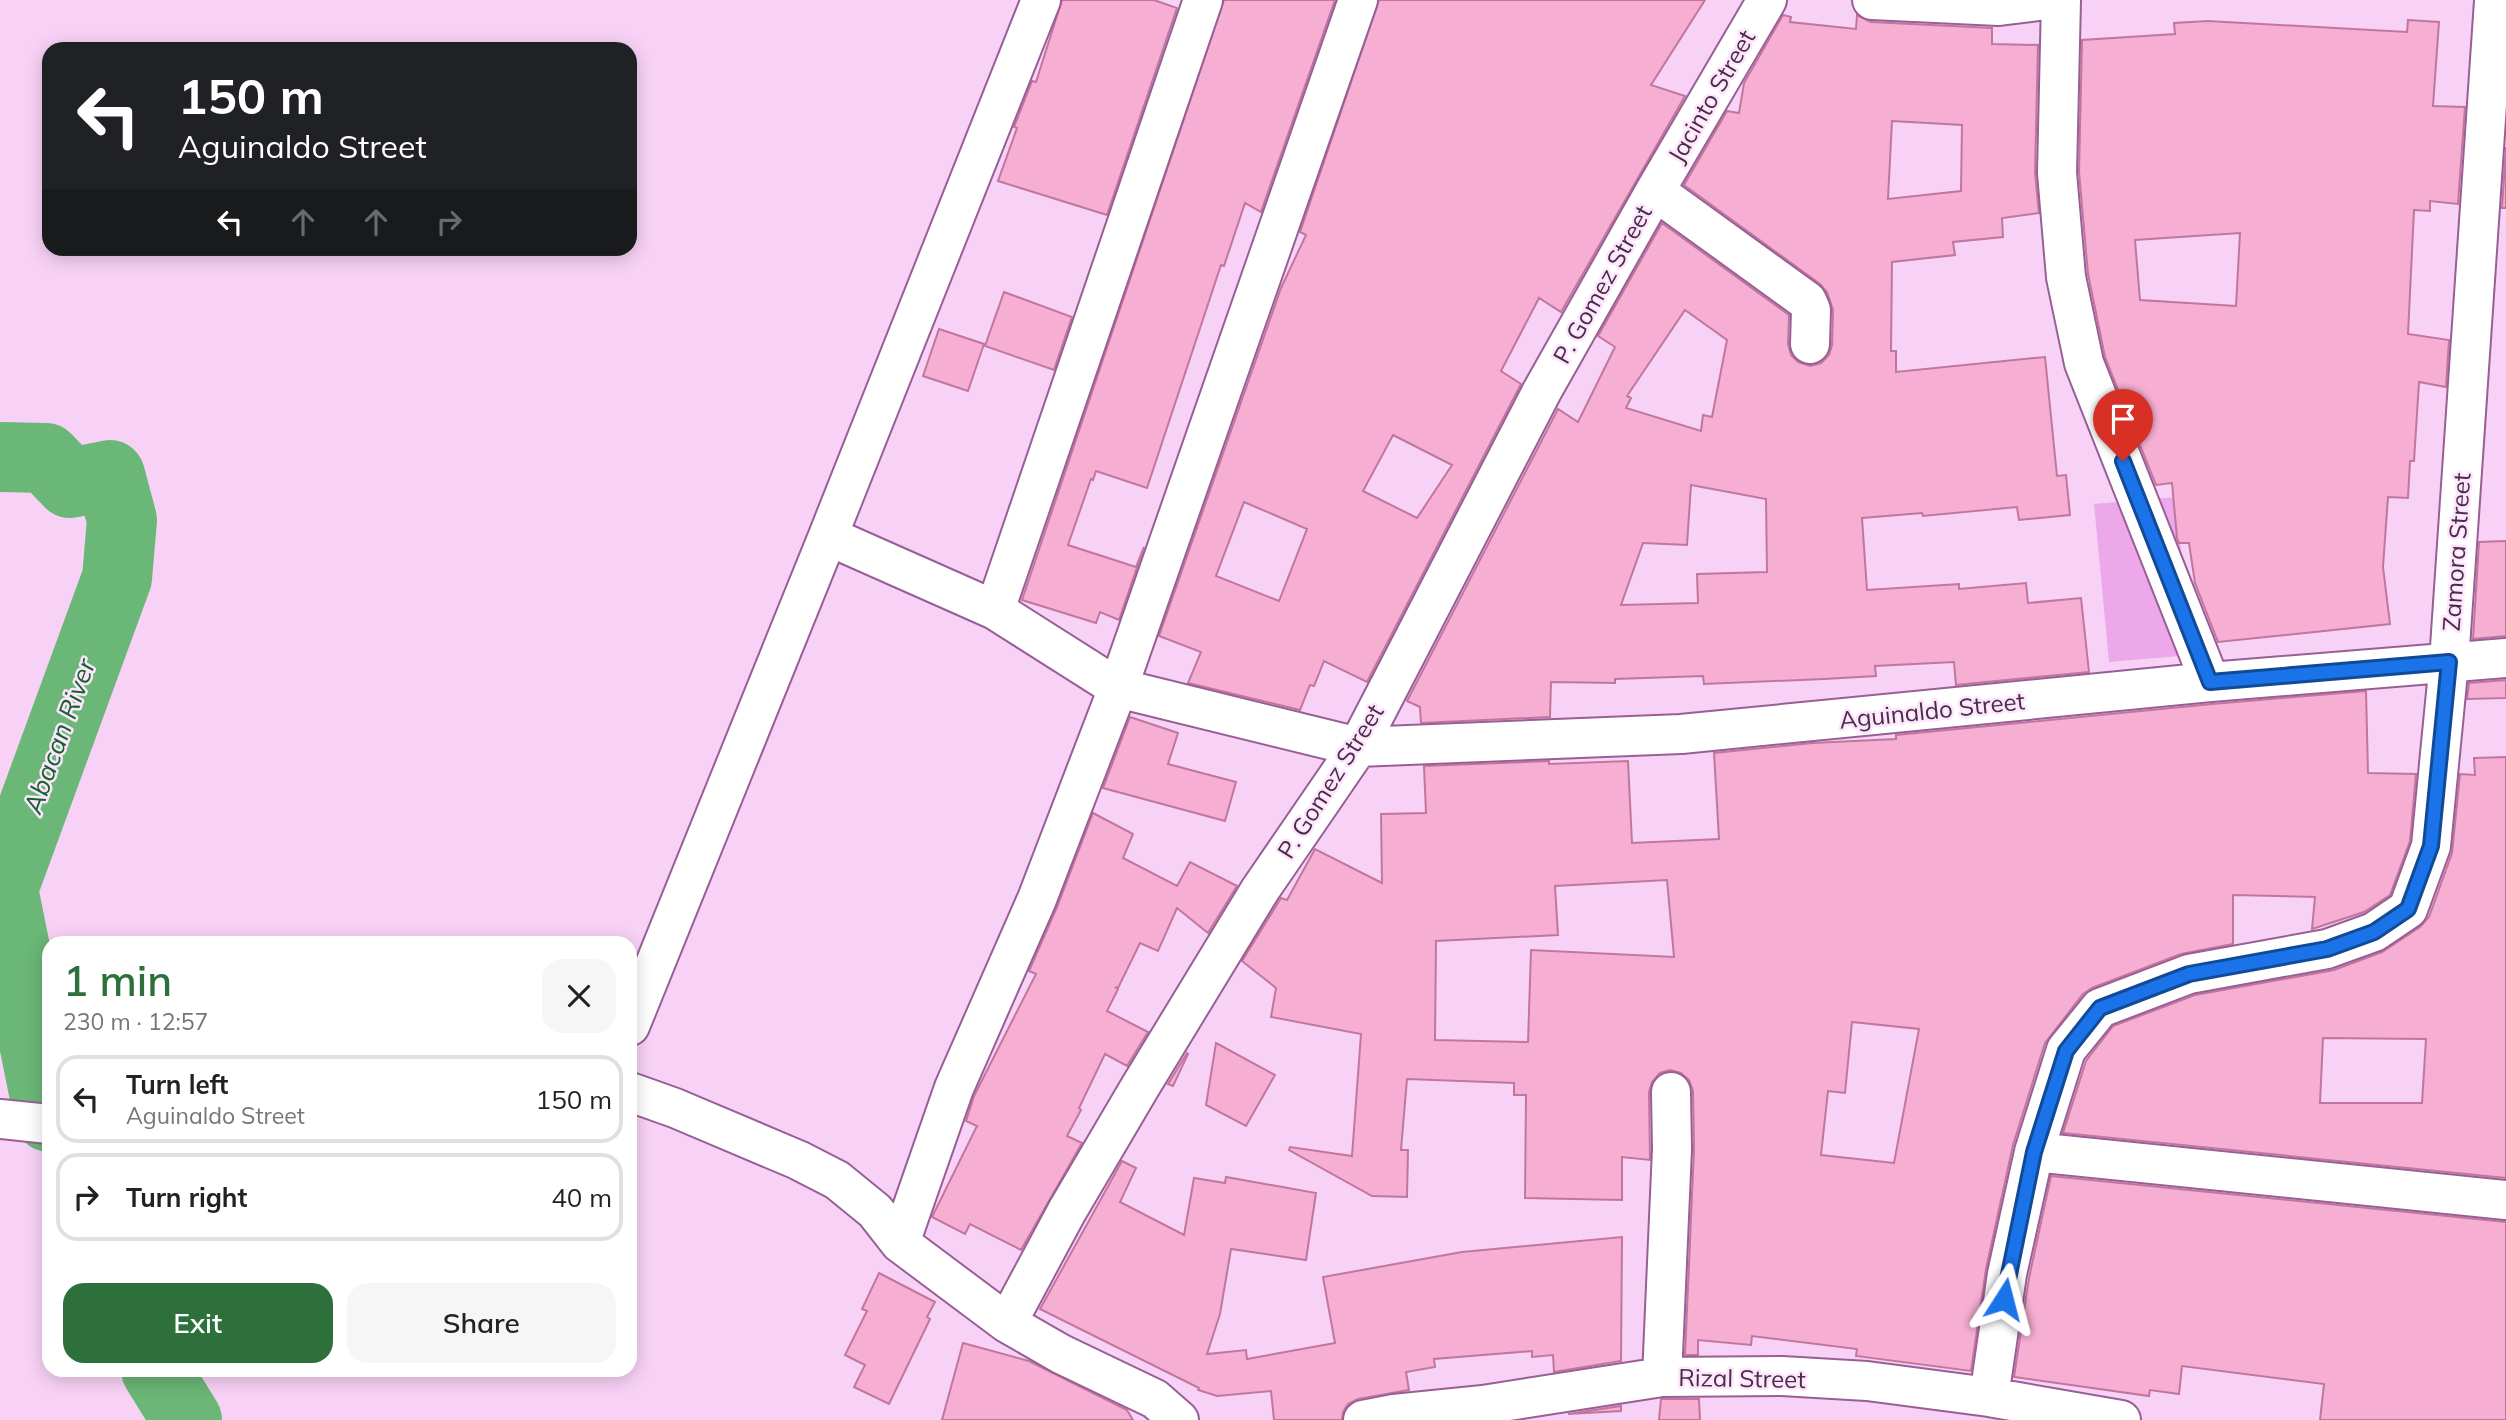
<!DOCTYPE html>
<html lang="en">
<head>
<meta charset="utf-8">
<style>
	:root { --surface:#fff; --page:#f6f6f6; --text:#222; --muted:#767676; --line:#e0e0e0; --accent:#2d703b }
	body { margin:0; font-family:Mulish,sans-serif; background:var(--page); color:var(--text); height:100vh; display:flex; flex-direction:column; font-size:26px; white-space:nowrap }
	* { box-sizing:border-box; margin:0 }
	p { font-size:23px; color:var(--muted) }
	.icon { flex:none; width:38px; height:38px; fill:none; stroke:currentColor; stroke-width:2; stroke-linecap:round; stroke-linejoin:round }
	.map { position:relative; flex:1; overflow:hidden }
	.drawer { position:absolute; left:42px; top:936px; width:595px; height:441px; display:flex; flex-direction:column; background:var(--surface); border-radius:21px; box-shadow:0 4px 18px #0003 }
	.drawer>* { flex:none }
	.top-card { position:absolute; left:42px; top:42px; width:595px; height:214px; border-radius:21px; box-shadow:0 4px 18px #0003; background:#202124; color:#fff; overflow:hidden }
	.pin { position:absolute; display:grid; place-items:center; width:60px; height:60px; color:#fff; margin:-72px -30px; border-radius:50% 50% 50% 0; rotate:-45deg; box-shadow:0 0 7px #0007 }
	.pin .icon { rotate:45deg }
	.me { position:absolute; width:77px; margin:-38px; rotate:9deg; stroke-linejoin:round; filter:drop-shadow(0 0 5px #0008) }
	.turn { display:flex; align-items:center; gap:24px; height:147px; padding:0 21px; font-size:32px }
	.turn .icon { width:91px; height:91px; stroke-width:2.5 }
	.turn b { display:block; font-size:49px; line-height:60px }
	.lanes { display:flex; align-items:center; height:66px; padding:0 21px; background:#0003; justify-content:center; gap:35px; direction:ltr }
	.lanes .off { opacity:.35 }
	.round { display:grid; place-items:center; flex:none; width:74px; height:74px; border-radius:21px; background:var(--page) }
	.summary { display:flex; align-items:center; justify-content:space-between; height:119px; padding:0 21px }
	h1 { font-size:42px; font-weight:600; line-height:52px; color:var(--accent) }
	.action { display:flex; gap:14px; margin-top:auto; padding:14px 21px }
	.action a { flex:1; height:80px; border-radius:21px; background:var(--accent); color:#fff; font-size:28px; font-weight:600; line-height:80px; text-align:center }
	.action a+a { background:var(--page); color:var(--text) }
	ul { padding:0; list-style:none }
	li { display:flex; align-items:center; gap:21px; height:88px; margin:0 14px 10px; padding:0 7px; border:4px solid var(--line); border-radius:21px }
	li div { flex:1 }
	li b { display:block; font-size:26px }
	li em { font-style:normal }
	.map>svg:first-child { display:block }
</style>
</head>
<body>
<div class="map">
<svg width="2506" height="1420" viewBox="0 0 2506 1420">
	<rect width="100%" height="100%" fill="#f8d2f6"/>
	<!-- green -->
	<path fill="#eca8e9" d="M2176 497 2191 655 2109 662 2094 504Z"/>
	<g fill="none" stroke-linecap="round" stroke-linejoin="round">
		<!-- river -->
		<path stroke="#6bb777" stroke-width="70" d="M0 457 46 458 70 483 110 475 122 520 117 578 3 889 49 1117
			M156 1370 187 1420"/>
	</g>
	<!-- building -->
	<path fill="#f7aed3" stroke="#c1769d" stroke-width="2" fill-rule="evenodd" d="M1062 0H1154L1177 8 1107 215 998 181 1017 128 1014 127 1032 81 1036 82Z
		M1224 0H1335L1261 212 1245 203 1224 266 1221 265 1147 488 1096 471 1093 480 1091 479 1068 545 1136 567 1144 547 1119 620 1100 612 1096 623 1022 600Z
		M1379 0H1705L1651 85 1685 96 1561 312 1539 298 1501 371 1521 384 1367 682 1324 661 1314 686 1310 685 1300 710 1188 683 1201 652 1159 636 1281 288 1306 235 1300 232ZM1393 435 1452 465 1417 518 1363 491ZM1244 502 1307 529 1279 601 1216 576Z
		M1783 15 1791 17 1790 22 1856 29 1857 15 1871 22 1992 28V44L2038 45 2035 173 2039 213 2002 218 2003 237 1953 242 1955 255 1892 262 1891 351H1896V372L2045 357 2057 476 2066 475 2070 515 2019 520 2017 507 1923 516 1922 513 1862 518 1867 590 1959 584V589L2026 583 2028 603 2081 598 2089 672 1956 685 1954 662 1875 666 1876 676 1824 679 1704 684 1703 676 1615 679V683L1551 682 1550 717 1421 723 1420 707 1407 701 1558 409 1578 422 1615 347 1598 336 1662 223 1789 315 1788 344 1791 355 1798 362 1810 366 1821 363 1829 355 1832 345 1833 310 1827 292 1820 284 1684 185 1727 111 1739 113 1744 83ZM1892 121 1962 125 1961 191 1888 199ZM1685 310 1727 340 1712 417 1703 415 1701 431 1626 408 1631 398 1627 396ZM1691 485 1766 499 1767 572 1697 574 1698 603 1621 605 1643 543 1687 545Z
		M2408 20 2439 22 2433 106 2465 107 2458 204 2430 201V211L2414 210 2408 334 2449 340 2446 387 2419 382 2414 461H2410L2408 498 2388 497 2383 567 2390 624 2218 642 2195 583 2189 543H2179L2177 538 2172 483 2156 485 2105 357 2088 274 2079 172 2082 40 2175 34 2174 23 2208 21 2407 32ZM2240 233 2236 306 2140 300 2135 240Z
		M2506 147V208H2502Z
		M1004 292 1072 317 1054 370 985 346Z
		M939 329 984 344 968 391 923 376Z
		M2506 541V636L2473 639 2479 542Z
		M2506 680V698L2467 699 2469 683Z
		M2366 691 2368 773 2416 774 2410 841 2390 895 2364 912 2312 929 2315 897 2233 895V944L2181 954 2092 988 2083 994 2045 1043 2013 1145 1986 1269 1971 1371 1856 1356 1857 1349 1752 1336 1751 1345 1698 1340V1355H1685L1694 1149 1693 1091 1689 1080 1681 1073 1670 1070 1660 1073 1652 1082 1649 1092 1650 1160 1622 1157V1200L1525 1198 1526 1095H1514V1083L1407 1079 1401 1150H1408L1407 1197 1372 1196 1289 1150 1290 1147 1352 1156 1361 1034 1271 1017 1276 988 1242 961 1281 898 1287 900 1315 849 1382 883 1381 814 1426 813 1424 766 1549 761V764L1628 761 1632 843 1719 839 1714 753 1812 743 1896 739V735L2212 704ZM1667 880 1674 957 1531 950 1528 1042 1435 1040 1436 941 1558 935 1555 886ZM1852 1022 1919 1029 1894 1163 1821 1155 1828 1091 1845 1093Z
		M1130 717 1178 733 1168 764 1236 782 1225 821 1103 788Z
		M2506 757V1178L2063 1133 2086 1061 2113 1026 2195 995 2334 970 2382 952 2420 927 2429 917 2452 853 2460 774 2475 775 2474 758ZM2323 1038 2426 1039 2422 1103H2320Z
		M1093 813 1133 834 1123 858 1177 886 1190 862 1237 886 1208 933 1177 908 1158 951 1140 943 1118 988 1115 987 1118 989 1107 1011 1148 1032 1127 1066 1105 1054 1079 1108 1081 1110 1067 1136 1082 1143 1021 1250 970 1224 965 1234 932 1217 977 1126 966 1121 974 1096 1036 974 1029 971 1057 907Z
		M1216 1043 1275 1075 1246 1126 1206 1105Z
		M1187 1053 1188 1054 1173 1086 1168 1084Z
		M1122 1161 1136 1168 1120 1202 1184 1235 1194 1178 1225 1183 1226 1177 1316 1193 1306 1260 1231 1249 1220 1314 1207 1354 1246 1350 1247 1359 1335 1343 1323 1277 1462 1252 1622 1237 1621 1361 1554 1372 1553 1355 1532 1357V1351L1434 1359 1435 1367 1406 1372 1409 1390 1358 1399 1348 1404 1343 1412 1342 1420H1274L1271 1391 1217 1396 1198 1390 1199 1388 1040 1309Z
		M2051 1176 2506 1222V1420H2320L2324 1384 2182 1366 2179 1394 2150 1390 2149 1396 2014 1377 2029 1278Z
		M879 1273 935 1302 927 1317 930 1319 889 1404 854 1387 865 1365 845 1355 867 1311 862 1309Z
		M963 1343 1029 1361 1127 1410 1133 1420H942Z
		M1661 1399H1699L1700 1420H1659Z
		M1621 1406V1411L1568 1414Z"/>
	<g fill="none" stroke-linecap="round" stroke-linejoin="round">
		<defs>
			<path id="minor" d="M1872 0 1999 6 2046 0
				M2061 0 2057 173 2066 277 2084 363 2210 682
				M1655 191 1807 301 1811 310 1810 344
				M828 536 995 610 1118 688 1358 747 1681 734 2210 682 2506 658
				M995 610 1203 0
				M630 1026 828 536 1041 0
				M630 1092 675 1108 798 1160 837 1180 875 1211 900 1243 1007 1323 1061 1354 1155 1399 1179 1420
				M0 1119 49 1124
				M2034 1152 2506 1200
				M900 1243 954 1088 1037 899 1118 688 1358 0
				M1007 1323 1067 1211 1140 1087 1260 890 1358 747 1542 391 1655 191 1767 0
				M1662 1377 1672 1149 1671 1092
				M1989 1397 2007 1274 2034 1152 2066 1050 2100 1008 2189 974 2327 949 2374 932 2408 909 2431 846 2449 662 2494 1
				M1363 1420 1394 1414 1483 1405 1662 1377 1782 1376 1867 1381 1989 1397 2121 1420"/>
		</defs>
		<!-- minor casing -->
		<use href="#minor" stroke="#985f96" stroke-width="42"/>
		<!-- minor -->
		<use href="#minor" stroke="#fff" stroke-width="38"/>
	</g>
	<g fill="none" stroke-linecap="round" stroke-linejoin="round">
		<defs>
			<path id="route" d="M2004 1299 2034 1152 2066 1051 2100 1008 2189 974 2327 949 2374 932 2408 909 2431 846 2449 662 2210 682 2123 461"/>
		</defs>
		<!-- route casing -->
		<use href="#route" stroke="#114b97" stroke-width="18"/>
		<!-- route -->
		<use href="#route" stroke="#1a73e8" stroke-width="12"/>
	</g>
	<g text-anchor="middle" dominant-baseline="central" stroke-width="5" stroke-linejoin="round" paint-order="stroke">
		<!-- street labels -->
		<g font-size="24" fill="#472e46" stroke="#fee4fc">
			<text transform="translate(1711 96) rotate(-60)">Jacinto Street</text>
			<text transform="translate(1602 284) rotate(-61)">P. Gomez Street</text>
			<text transform="translate(2456 552) rotate(-86)">Zamora Street</text>
			<text transform="translate(1932 710) rotate(-6)">Aguinaldo Street</text>
			<text transform="translate(1330 781) rotate(-58)">P. Gomez Street</text>
			<text transform="translate(1742 1378) rotate(1)">Rizal Street</text>
		</g>
		<!-- water labels -->
		<g font-size="26" font-style="italic" fill="#0f6428" stroke="#fee4fc">
			<text transform="translate(59 736) rotate(-70)">Abacan River</text>
		</g>
	</g>
</svg>
<div class="pin" style="left:2123px;top:461px;background:#d93025"><svg class="icon" aria-label="arrive" viewBox="0 0 24 24"><path d="M6 21V4h12l-3 4 3 4H6"/></svg></div>
<svg class="me" style="left:2004px;top:1299px" viewBox="-20 -20 40 40"><path d="M0-17L14 15 0 8-14 15z" fill="#1a73e8" stroke="#fff" stroke-width="4"/></svg>
<div class="top-card">
<div class="turn"><svg class="icon" aria-label="left" viewBox="0 0 24 24"><path d="M17 20v-9H6M10 6l-5 5 5 5"/></svg><div><b>150 m</b>Aguinaldo Street</div></div>
<div class="lanes"><svg class="icon" aria-label="left" viewBox="0 0 24 24"><path d="M17 20v-9H6M10 6l-5 5 5 5"/></svg><svg class="icon off" aria-label="ahead" viewBox="0 0 24 24"><path d="M12 20V5M6 11l6-6 6 6"/></svg><svg class="icon off" aria-label="ahead" viewBox="0 0 24 24"><path d="M12 20V5M6 11l6-6 6 6"/></svg><svg class="icon off" aria-label="right" viewBox="0 0 24 24"><path d="M7 20v-9h11M14 6l5 5-5 5"/></svg></div>
</div>
<section class="drawer">
<div class="summary"><div><h1>1 min</h1><p>230 m · 12:57</p></div><a class="round"><svg class="icon" aria-label="close" viewBox="0 0 24 24"><path d="M6 6l12 12M18 6L6 18"/></svg></a></div>
<ul>
<li><svg class="icon" aria-label="left" viewBox="0 0 24 24"><path d="M17 20v-9H6M10 6l-5 5 5 5"/></svg><div><b>Turn left</b><p>Aguinaldo Street</p></div><em>150 m</em></li>
<li><svg class="icon" aria-label="right" viewBox="0 0 24 24"><path d="M7 20v-9h11M14 6l5 5-5 5"/></svg><div><b>Turn right</b></div><em>40 m</em></li>
</ul>
<div class="action"><a>Exit</a><a>Share</a></div>
</section>
</div>
</body>
</html>
